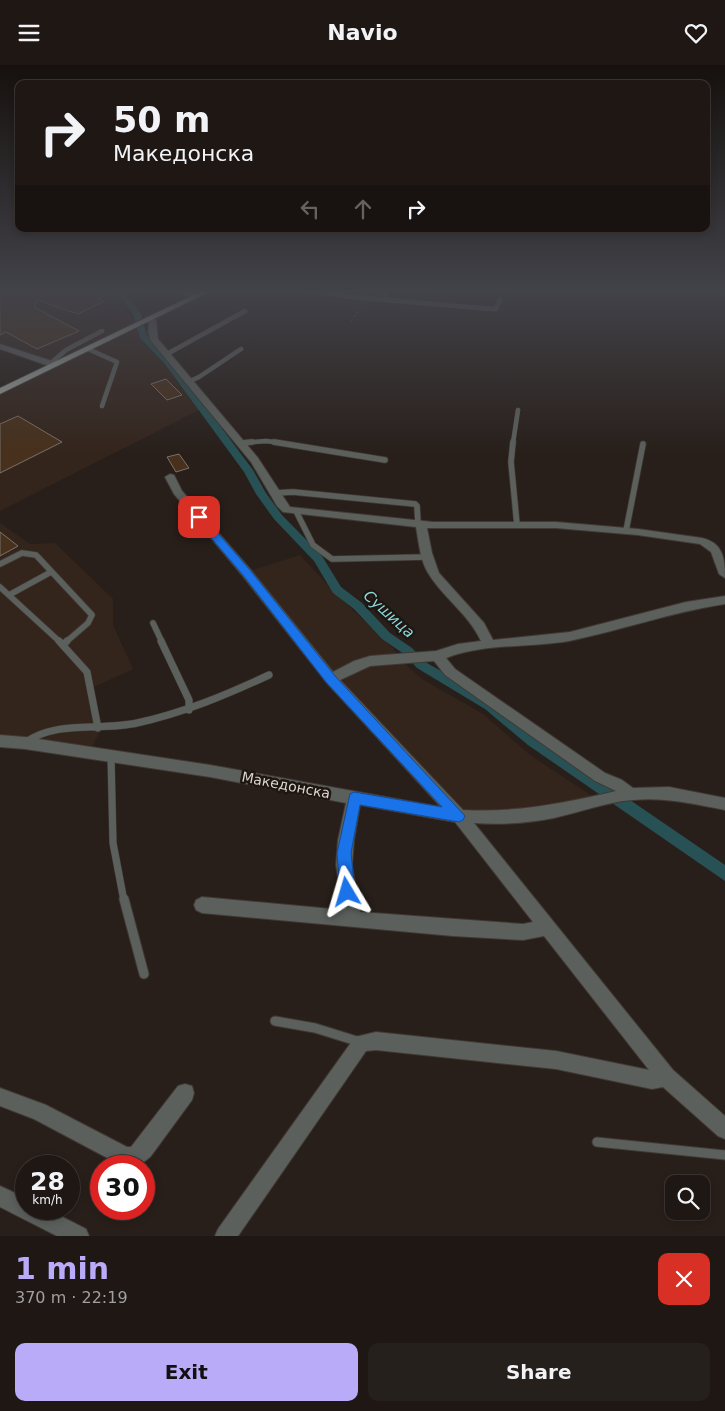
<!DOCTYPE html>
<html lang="en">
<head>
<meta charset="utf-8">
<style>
	:root { --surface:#1e1714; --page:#26201d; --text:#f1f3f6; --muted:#a19fa0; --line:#3c3634; --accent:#b9abf7 }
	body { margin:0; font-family:"DejaVu Sans",sans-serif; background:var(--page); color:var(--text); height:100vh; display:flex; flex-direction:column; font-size:19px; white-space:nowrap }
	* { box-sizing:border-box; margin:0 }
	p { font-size:16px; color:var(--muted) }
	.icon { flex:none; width:28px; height:28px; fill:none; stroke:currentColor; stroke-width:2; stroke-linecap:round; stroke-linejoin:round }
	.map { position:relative; height:1171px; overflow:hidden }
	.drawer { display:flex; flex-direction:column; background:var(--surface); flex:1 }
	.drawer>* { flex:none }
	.top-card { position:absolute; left:15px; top:15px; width:695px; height:152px; border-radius:10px; box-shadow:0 2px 8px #0003,0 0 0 1px var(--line); background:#1e1714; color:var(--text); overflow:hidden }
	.buttons { position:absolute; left:665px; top:1110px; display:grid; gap:10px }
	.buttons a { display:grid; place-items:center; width:45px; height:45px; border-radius:10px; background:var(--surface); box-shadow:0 2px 8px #0003,0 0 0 1px var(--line); font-size:25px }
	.speed { position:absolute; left:15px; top:1090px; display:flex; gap:10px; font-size:25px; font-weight:700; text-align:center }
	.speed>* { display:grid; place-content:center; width:65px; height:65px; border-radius:50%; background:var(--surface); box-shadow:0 2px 8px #0003,0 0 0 1px var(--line); line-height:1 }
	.speed small { font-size:12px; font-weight:400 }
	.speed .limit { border:8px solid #d22; background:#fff; color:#111 }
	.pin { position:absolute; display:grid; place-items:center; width:42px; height:42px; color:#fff; margin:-21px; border-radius:10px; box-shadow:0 2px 8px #0006 }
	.me { position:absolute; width:55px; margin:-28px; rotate:353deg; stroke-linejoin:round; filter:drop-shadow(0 0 4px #0008) }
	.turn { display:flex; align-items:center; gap:18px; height:105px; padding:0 15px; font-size:22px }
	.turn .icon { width:65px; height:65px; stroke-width:2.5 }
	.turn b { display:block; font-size:35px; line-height:42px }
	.lanes { display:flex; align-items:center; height:48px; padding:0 15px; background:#0003; justify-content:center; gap:25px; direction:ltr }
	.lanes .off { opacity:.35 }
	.round { display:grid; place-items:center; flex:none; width:52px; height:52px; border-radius:10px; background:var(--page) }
	.overview { display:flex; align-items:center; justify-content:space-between; height:85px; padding:0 15px }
	h1 { font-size:30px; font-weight:700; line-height:38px; color:var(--accent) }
	.primary-button { display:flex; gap:10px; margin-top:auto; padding:10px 15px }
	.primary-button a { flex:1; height:58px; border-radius:10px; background:var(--accent); color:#111; font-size:20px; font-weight:700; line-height:58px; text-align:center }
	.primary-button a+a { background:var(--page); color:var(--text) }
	header { display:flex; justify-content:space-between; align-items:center; height:65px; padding:0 15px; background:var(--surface); font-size:22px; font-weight:700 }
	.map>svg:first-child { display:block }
</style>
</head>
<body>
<header><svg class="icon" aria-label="menu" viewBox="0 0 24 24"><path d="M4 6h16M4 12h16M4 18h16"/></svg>Navio<svg class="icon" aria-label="heart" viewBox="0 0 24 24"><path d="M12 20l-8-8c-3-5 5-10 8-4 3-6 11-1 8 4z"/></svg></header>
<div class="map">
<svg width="725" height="1171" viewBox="0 0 725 1171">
	<rect width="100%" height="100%" fill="#281f1a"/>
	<!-- built -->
	<path fill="#34251c" d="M0 225H115L122 241 137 259 143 271 201 344 0 446V326L54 300 0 281Z
		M0 458 30 479 55 478 113 534V560L133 604 92 623 102 662 89 688 0 676Z
		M300 490 338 531 393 583 405 599 422 614 483 649 530 690 601 737 459 751 434 725 246 507Z"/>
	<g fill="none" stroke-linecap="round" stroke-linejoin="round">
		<!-- canal -->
		<path fill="#275154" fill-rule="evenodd" d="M116 225H124L141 249 147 270 171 295 253 405 266 428 282 450 322 491 341 522 362 538 390 568 412 583 425 597 495 636 538 672 725 800V816L528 680 485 644 417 603 404 589 382 574 354 544 333 528 314 496 274 454 256 429 244 407 165 299 140 273 133 249Z"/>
	</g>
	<!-- building -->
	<path fill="#47301c" stroke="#7b7169" d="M0 225H89L106 230 98 234 104 236 78 249 37 235 34 242 79 266 37 284 6 267 0 270Z
		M166 314 182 330 167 335 151 319Z
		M18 351 62 377 0 408V359Z
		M179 389 189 403 176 407 167 392Z
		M0 467 18 481 0 491Z"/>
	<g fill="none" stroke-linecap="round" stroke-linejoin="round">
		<defs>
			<path id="lane-far3" d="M176 225 195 231
				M305 225 352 232 492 244H496L500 234
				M383 234 387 225
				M88 284 117 297 102 341
				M167 289 245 246
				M51 298 66 285 102 266
				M188 317 199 312 241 284
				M242 378 266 376 281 378
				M513 378 518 345"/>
			<path id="lane-far2" d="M274 377 385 395
				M513 377 511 397 517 460
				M242 378 252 377
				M275 428 293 427 415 439 417 441 418 459
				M297 448 313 480 332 494 427 492
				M626 466 643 379
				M0 499 22 488 36 490 92 550 88 558 66 577
				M0 522 60 577
				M9 530 51 507
				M153 558 162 577"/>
			<path id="lane-far1" d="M59 576 87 607 98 663
				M161 576 189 635V645
				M63 580 67 576
				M26 677C57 655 101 666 137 658 183 648 226 630 269 610
				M111 691 113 778 124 836"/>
			<path id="lane" d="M124 834 144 909
				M275 956 315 963 360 977
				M597 1077 725 1090"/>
			<path id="street" d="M146 252H152L156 255 158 274 258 393 290 442 433 457H556L638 464 702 473C723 478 725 493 725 513L719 509 711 487 700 479 638 470 556 463H427L432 488 439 508 484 558 493 575 570 567 686 537 725 531V539C672 547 622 565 569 576 529 583 484 578 446 593L455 604 605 708 622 715 633 723 669 722 725 733V745C694 739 665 732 633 735 607 737 580 747 554 753 529 758 500 760 474 758L673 1005 725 1051V1074L718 1071 663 1022 652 1024 556 1004 376 985 366 986 238 1171H215L218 1164 355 972 376 967 556 986 649 1005 544 871 523 875 453 871 202 848 196 845 194 840 196 835 202 832 343 845 336 800 338 775 346 738 210 712 25 684 0 682V670L25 672 210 700 441 742 326 617 242 510 174 429 165 412 170 409 174 410 182 426 250 504 333 607 354 596 370 591 436 586 458 579 481 576C469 550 445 534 430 511 420 497 419 478 416 462L283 447 277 441 251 397 151 276 148 267 149 258 145 254ZM434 596 445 610 595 716 616 726C565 738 516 748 463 745L340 615 370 601ZM360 740 455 757 533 857 523 859 360 847 352 800 354 775Z
				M0 279 58 298 59 300 52 302 0 284Z
				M185 1019 192 1021 194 1028 192 1035 151 1091C141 1101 130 1104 117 1098L34 1054 0 1041V1023L46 1040 127 1082H131L178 1021Z
				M0 1121 26 1133V1144H47L86 1164 89 1171H57L0 1142Z"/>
			<path id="primary" d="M204 225H213L0 329V323Z"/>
		</defs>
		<!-- lane-far3 casing -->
		<use href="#lane-far3" stroke="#413934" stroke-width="5"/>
		<!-- lane-far2 casing -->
		<use href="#lane-far2" stroke="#413934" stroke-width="7"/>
		<!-- lane-far1 casing -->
		<use href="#lane-far1" stroke="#413934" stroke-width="8"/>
		<!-- lane casing -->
		<use href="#lane" stroke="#413934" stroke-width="11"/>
		<!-- street casing -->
		<use href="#street" stroke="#413934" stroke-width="2"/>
		<!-- primary casing -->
		<use href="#primary" stroke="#413934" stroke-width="2"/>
		<!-- path -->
		<path stroke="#665d59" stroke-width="1" stroke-dasharray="2.5 2" stroke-linecap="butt" d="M351 256 362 242"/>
		<!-- lane-far3 -->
		<use href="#lane-far3" stroke="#5c605c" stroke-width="4.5"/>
		<!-- lane-far2 -->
		<use href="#lane-far2" stroke="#5c605c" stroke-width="5.5"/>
		<!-- lane-far1 -->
		<use href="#lane-far1" stroke="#5c605c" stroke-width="7"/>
		<!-- lane -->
		<use href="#lane" stroke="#5c605c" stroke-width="9"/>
		<!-- street -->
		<use href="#street" fill="#5c605c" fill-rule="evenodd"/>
		<!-- primary -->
		<use href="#primary" fill="#989f97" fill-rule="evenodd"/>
	</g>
	<!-- sky -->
	<linearGradient id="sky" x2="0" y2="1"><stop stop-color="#16110e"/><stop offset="0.58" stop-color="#424249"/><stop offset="1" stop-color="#424249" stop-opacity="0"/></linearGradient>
	<rect width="725" height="389" fill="url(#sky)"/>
	<!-- route -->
	<path fill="#1a73e8" stroke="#114b97" d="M199 449 202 450 250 505 335 611 465 751 463 755 459 757 360 740 351 788 355 827 353 832 347 834 342 832 340 827 337 788 350 729 354 727 442 742 326 617 243 510 195 454V450Z"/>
	<g text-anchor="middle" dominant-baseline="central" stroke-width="5" stroke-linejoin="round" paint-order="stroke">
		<!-- street labels -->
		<g font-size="14" fill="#ddd6d3" stroke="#1e1611">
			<text transform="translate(286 720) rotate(11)">Македонска</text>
		</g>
		<!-- water labels -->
		<g font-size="15" font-style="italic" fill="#8bd8df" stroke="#1e1611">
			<text transform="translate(389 549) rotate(42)">Сушица</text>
		</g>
	</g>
</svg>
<div class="buttons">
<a><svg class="icon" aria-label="search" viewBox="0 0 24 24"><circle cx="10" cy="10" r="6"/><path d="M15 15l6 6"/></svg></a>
</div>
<div class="speed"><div>28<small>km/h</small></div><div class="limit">30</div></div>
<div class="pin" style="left:199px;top:452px;background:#d93025"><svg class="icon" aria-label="arrive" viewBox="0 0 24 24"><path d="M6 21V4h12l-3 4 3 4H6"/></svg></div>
<svg class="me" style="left:347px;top:827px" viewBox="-20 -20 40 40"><path d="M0-17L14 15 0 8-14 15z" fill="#1a73e8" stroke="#fff" stroke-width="4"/></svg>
<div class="top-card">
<div class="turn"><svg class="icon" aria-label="right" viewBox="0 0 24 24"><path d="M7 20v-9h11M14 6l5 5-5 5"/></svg><div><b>50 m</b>Македонска</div></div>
<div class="lanes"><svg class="icon off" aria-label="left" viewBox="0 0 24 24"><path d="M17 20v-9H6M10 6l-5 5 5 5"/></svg><svg class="icon off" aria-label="ahead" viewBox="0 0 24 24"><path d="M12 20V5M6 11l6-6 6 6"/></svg><svg class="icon" aria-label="right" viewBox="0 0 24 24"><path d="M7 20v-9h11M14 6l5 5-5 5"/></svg></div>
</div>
</div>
<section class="drawer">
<div class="overview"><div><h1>1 min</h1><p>370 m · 22:19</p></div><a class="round" style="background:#d93025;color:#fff"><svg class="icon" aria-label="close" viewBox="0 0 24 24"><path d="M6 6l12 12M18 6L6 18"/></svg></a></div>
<div class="primary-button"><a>Exit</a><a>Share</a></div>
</section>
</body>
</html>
